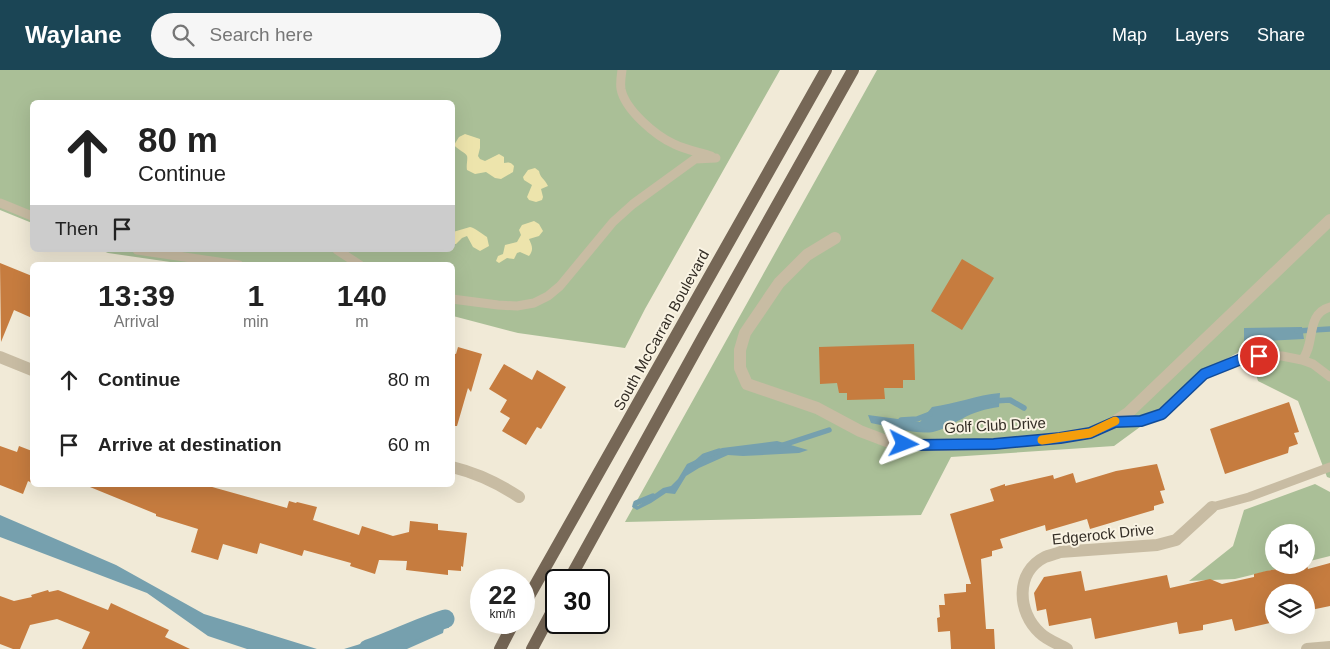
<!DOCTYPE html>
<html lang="en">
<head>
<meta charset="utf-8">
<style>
	:root { --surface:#fff; --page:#f6f6f6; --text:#222; --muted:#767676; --accent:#1b4555 }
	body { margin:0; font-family:Helvetica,sans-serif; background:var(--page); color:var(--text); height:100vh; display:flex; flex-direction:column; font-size:19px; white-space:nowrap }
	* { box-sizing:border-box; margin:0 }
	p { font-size:16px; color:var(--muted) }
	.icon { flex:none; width:28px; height:28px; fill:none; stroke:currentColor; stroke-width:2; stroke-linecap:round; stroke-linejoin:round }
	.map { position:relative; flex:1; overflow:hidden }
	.drawer { position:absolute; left:30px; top:192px; width:425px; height:225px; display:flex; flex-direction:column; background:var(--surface); border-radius:8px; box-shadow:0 5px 20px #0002 }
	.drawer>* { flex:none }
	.top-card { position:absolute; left:30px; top:30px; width:425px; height:152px; border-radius:8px; box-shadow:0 5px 20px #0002; background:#fff; color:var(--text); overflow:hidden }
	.tools { position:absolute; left:1265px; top:454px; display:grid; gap:10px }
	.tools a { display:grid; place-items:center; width:50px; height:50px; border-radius:50%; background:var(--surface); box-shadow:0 5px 20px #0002; font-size:25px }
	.speed { position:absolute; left:470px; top:499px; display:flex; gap:10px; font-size:25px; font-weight:700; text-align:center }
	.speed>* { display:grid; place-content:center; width:65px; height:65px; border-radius:50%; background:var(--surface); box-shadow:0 5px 20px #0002; line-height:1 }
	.speed small { font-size:12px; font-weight:400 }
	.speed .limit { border:2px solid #111; border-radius:8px; background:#fff; color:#111 }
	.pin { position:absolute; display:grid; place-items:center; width:42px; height:42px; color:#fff; margin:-21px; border:2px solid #fff; border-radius:50%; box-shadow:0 1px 5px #0007 }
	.me { position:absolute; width:55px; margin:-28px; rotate:93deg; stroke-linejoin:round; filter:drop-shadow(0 0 4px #0008) }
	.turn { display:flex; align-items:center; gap:18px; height:105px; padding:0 25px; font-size:22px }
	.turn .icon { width:65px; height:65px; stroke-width:2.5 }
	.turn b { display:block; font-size:35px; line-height:42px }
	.then { display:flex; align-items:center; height:48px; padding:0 25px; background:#0003; gap:10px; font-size:19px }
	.eta { display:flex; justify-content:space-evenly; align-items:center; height:85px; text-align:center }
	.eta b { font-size:30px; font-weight:800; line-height:35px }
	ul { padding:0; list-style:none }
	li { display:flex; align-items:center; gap:15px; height:65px; padding:0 25px }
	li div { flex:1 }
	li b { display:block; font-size:19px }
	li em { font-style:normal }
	header { display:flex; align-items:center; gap:30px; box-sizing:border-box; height:70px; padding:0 25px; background:var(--accent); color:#fff }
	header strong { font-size:24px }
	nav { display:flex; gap:28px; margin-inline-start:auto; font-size:18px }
	.search { width:350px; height:45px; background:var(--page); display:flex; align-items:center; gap:12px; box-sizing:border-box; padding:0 18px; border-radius:28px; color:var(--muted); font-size:19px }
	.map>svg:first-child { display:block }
</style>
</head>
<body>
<header>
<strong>Waylane</strong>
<div class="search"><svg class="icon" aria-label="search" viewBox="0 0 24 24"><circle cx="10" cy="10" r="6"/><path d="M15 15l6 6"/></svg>Search here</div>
<nav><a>Map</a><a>Layers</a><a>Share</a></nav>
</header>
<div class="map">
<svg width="1330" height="579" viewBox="0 0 1330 579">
	<rect width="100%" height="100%" fill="#f1ead7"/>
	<!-- green -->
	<path fill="#aabf97" d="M0 0H780L645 239 625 278 518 263 453 246 452 195H191L108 183 101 180H452V32H32V153L0 140Z
		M877 0H1330V408L1327 407 1298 331 1258 311 1248 277 1212 297 1170 335 1114 376 951 387 921 445 625 452Z
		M1315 414 1330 422V486L1306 492V462H1274V495H1292L1235 509 1189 511 1233 476 1244 440Z"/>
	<!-- sand -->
	<path fill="#ede4ac" d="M465 64 480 69V78L478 86 480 89 485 91 499 84 504 87V93C508 92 511 92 514 96L513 102 501 109 495 108 486 102 475 104 467 100C466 95 468 89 467 86 466 83 457 79 454 75L459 67Z
		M535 98 539 101C540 108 545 109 548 116L541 119 543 127 542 130 536 132 529 130 527 127 532 115 524 110 523 107 528 100Z
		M534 151 539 154 543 161 539 166 529 169C532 176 534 179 529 186L520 182 517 183 514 189 507 188 499 193 496 191 498 186 503 184 505 175 517 172 521 165 519 160 522 155Z
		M470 157C475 158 482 164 487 167L489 176 480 181 473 177 467 166 462 168 456 174H453V162Z"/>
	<!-- water -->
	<path fill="#76a0ae" d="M1302 257 1304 269 1244 272V258Z
		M1000 323 999 337C986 339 973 342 962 349 951 354 945 359 933 362 917 365 888 356 871 353L868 345 920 352 932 337C955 334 977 325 1000 323Z
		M777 371 808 380 799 383 743 386 728 385 699 398 686 406 675 424 666 423 651 433 637 440 632 437 633 433 638 436 663 418 671 416 678 409 687 394 722 378Z
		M0 445 116 495 204 544 317 579H247L208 566 147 523 0 467Z
		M435 551 442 554 446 552 449 558H444L443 563 407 579H344Z"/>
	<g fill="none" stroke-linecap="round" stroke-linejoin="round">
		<!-- stream -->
		<path stroke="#76a0ae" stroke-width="5.5" d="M1297 261 1330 259
			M993 331 1010 330 1024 338
			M901 350 917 349 930 344
			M780 376 829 360
			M695 394 704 386 719 381
			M636 433 653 426"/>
		<!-- canal -->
		<path stroke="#76a0ae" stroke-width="19" d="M368 579C394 570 419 557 445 549"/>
	</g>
	<!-- building -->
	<path fill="#c67c3f" d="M962 189 994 208 962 260 931 241Z
		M0 193 32 206V248L14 240 1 272Z
		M914 274 915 310H903V318H884L885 329 847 330V323H839L837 313 820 314 819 277Z
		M458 277 482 284 471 322 468 318 457 356H452V283L456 284Z
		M504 294 532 310 537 300 566 317 541 359 537 357 526 375 502 361 510 348 500 342 507 330 489 319Z
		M1289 332 1299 362 1294 363 1298 374 1289 377 1288 383 1225 404 1210 359Z
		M0 376 17 382 19 376 32 381V413L28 411 23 424 0 415Z
		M1157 394 1165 420 1160 421 1164 433 1154 436V440L1090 459 1087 449 1046 461 1045 455 1000 469 1003 478 992 481V486L981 489 986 559H994L995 579H951L950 561 938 562 937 548 940 547 939 535H945L944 524 966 522V514H971L950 444 994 431 990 419 1005 414V416L1053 405 1054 409 1073 403 1076 413 1116 401Z
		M85 415H205L287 438 289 431 296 433 297 432 317 437 313 450 359 465 362 456 393 466 409 462 410 451 438 454V460L467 463 463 497 461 496V501L448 500V505L406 500 407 491 379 490 375 504 350 496 351 493 304 480 302 486 260 473 257 484 223 474 218 490 191 482 198 459 156 446V444Z
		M1330 493V536L1306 541V522H1274V552L1235 561 1232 549 1203 555V560L1179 564 1177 552 1095 569 1091 548 1049 556 1046 539 1037 541 1034 523 1044 507 1081 501 1085 521 1167 505 1170 518 1210 509 1222 514 1254 507V504L1266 501 1298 495H1307L1308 499Z
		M48 520 49 522 58 520 108 540 111 533 169 560 165 567 190 579H82L90 562 57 549 30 555 20 579H13L0 574V526L14 531 32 527 31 525Z"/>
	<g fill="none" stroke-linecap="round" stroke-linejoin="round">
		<!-- lane -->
		<path stroke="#c8bca3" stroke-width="9" d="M622 0C621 7 620 13 621 19 625 40 656 66 674 74 686 80 699 82 711 86
			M0 133 32 146
			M137 180 239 195
			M337 180 360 195
			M452 229 498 235 517 236 534 233 548 226 560 216 613 152 633 134 695 89 716 88
			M1302 290 1313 294 1330 307
			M1116 351H1141L1161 343 1204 304 1239 290 1259 286H1282L1302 290C1316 274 1305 244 1330 237
			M1212 437 1249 427 1330 397"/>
		<!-- street -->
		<path stroke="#c8bca3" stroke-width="12" d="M835 168 807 185 779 213 745 263 740 280V298L747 314 817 338 860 361 889 372 916 375 994 374 1060 368 1090 363 1111 354 1128 343 1330 150
			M0 287 32 300
			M452 397C477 403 498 413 519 427
			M1067 579C1059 574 1047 570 1040 563 1017 542 1015 502 1045 487 1050 485 1056 484 1060 482L1157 475 1176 470 1212 437
			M1307 579 1330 577"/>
		<!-- primary -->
		<path stroke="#766756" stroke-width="12" d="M569 510 702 269 853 0
			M524 535 826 0
			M500 579 514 552
			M532 579 556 534"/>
	</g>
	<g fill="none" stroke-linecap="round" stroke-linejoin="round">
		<defs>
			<path id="route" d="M904 374 916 375 994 374 1060 368 1090 363 1115 352 1141 351 1162 344 1204 304 1239 290 1259 286"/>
		</defs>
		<!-- route casing -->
		<use href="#route" stroke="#114b97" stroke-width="12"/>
		<!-- route -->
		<use href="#route" stroke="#1a73e8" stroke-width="9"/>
		<!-- slow -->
		<path stroke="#f59e0b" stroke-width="9" d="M1042 370 1090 363 1115 351"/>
	</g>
	<g text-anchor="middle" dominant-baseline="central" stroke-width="4" stroke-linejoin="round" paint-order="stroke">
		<!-- street labels -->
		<g font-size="15" fill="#332d25" stroke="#f9f3e3">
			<text transform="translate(661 260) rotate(-61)">South McCarran Boulevard</text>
			<text transform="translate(995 355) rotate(-3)">Golf Club Drive</text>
			<text transform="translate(1103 464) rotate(-6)">Edgerock Drive</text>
		</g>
	</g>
</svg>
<div class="tools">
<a><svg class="icon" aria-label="sound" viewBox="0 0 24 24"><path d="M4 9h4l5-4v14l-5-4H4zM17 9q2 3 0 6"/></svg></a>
<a><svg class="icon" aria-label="layers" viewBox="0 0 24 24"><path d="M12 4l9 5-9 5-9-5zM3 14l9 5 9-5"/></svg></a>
</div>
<div class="speed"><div>22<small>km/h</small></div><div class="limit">30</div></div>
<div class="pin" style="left:1259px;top:286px;background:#d93025"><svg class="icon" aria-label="arrive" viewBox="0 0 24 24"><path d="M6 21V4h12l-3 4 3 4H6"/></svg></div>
<svg class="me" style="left:904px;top:374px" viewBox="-20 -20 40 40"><path d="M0-17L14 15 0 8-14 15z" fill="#1a73e8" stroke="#fff" stroke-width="4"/></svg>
<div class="top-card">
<div class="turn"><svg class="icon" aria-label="ahead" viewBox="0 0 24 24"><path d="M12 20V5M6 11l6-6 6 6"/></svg><div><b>80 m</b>Continue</div></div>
<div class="then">Then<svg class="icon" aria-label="arrive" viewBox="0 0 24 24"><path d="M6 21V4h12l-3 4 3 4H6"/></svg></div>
</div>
<section class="drawer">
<div class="eta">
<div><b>13:39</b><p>Arrival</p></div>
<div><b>1</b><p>min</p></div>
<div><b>140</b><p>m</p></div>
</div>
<ul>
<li><svg class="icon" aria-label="ahead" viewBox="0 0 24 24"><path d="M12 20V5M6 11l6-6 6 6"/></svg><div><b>Continue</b></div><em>80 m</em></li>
<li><svg class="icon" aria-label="arrive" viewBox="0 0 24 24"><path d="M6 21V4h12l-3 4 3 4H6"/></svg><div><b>Arrive at destination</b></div><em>60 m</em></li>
</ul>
</section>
</div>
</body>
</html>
